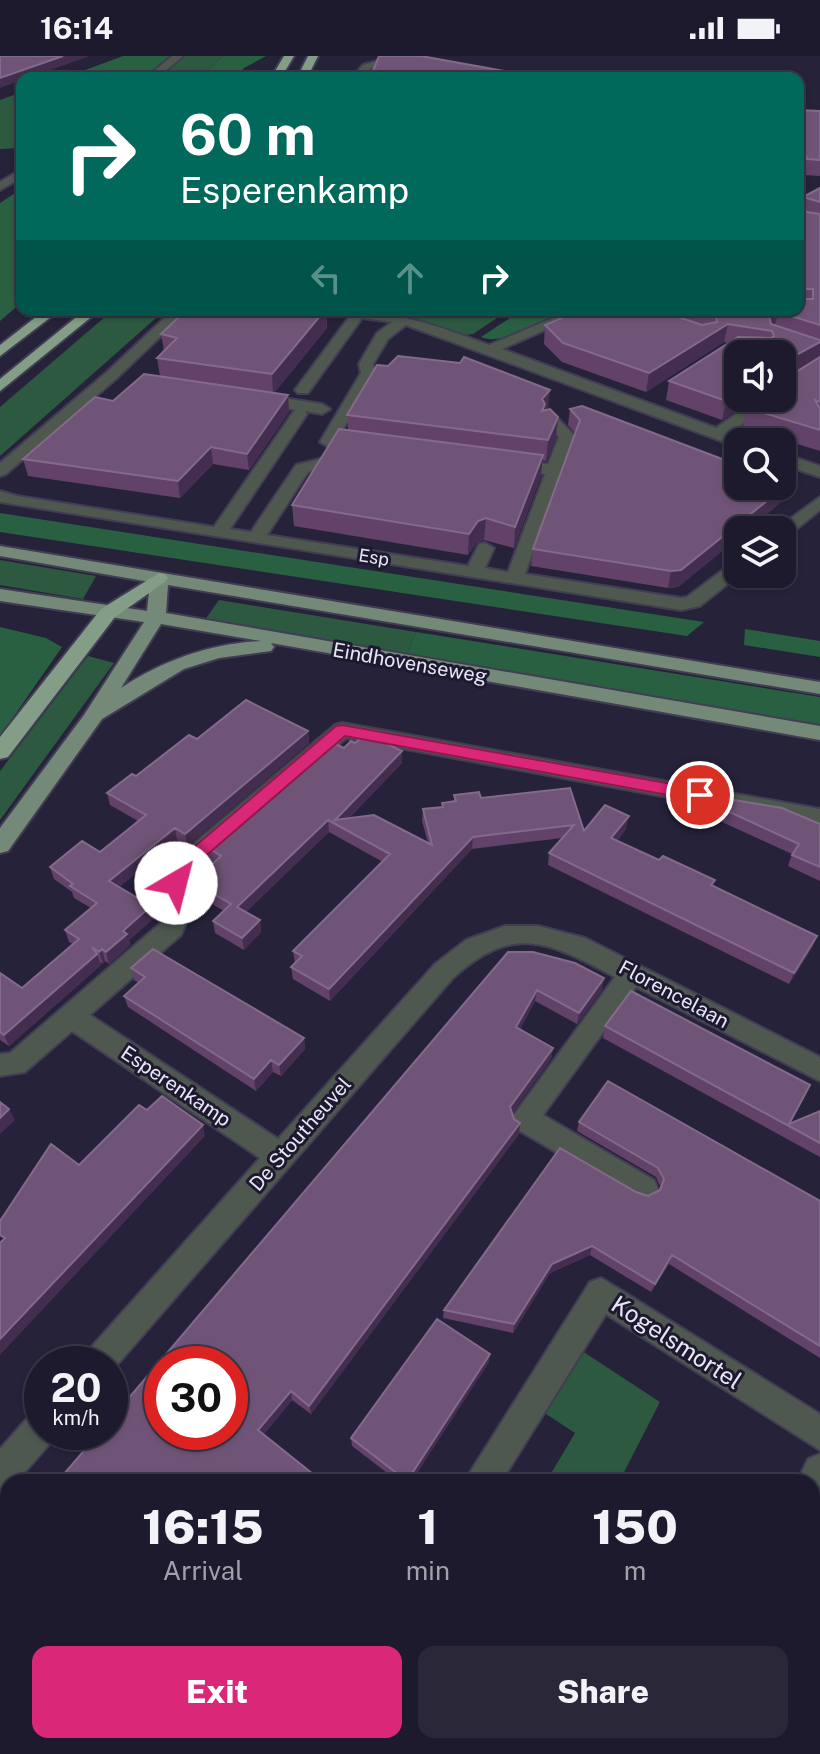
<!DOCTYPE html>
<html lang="en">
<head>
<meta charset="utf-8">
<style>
	:root { --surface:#1c1a2c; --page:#292738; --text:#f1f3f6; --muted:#a0a1a9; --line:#3a3848; --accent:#db2777 }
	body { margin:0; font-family:"Public Sans",sans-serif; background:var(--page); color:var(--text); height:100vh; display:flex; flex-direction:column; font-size:30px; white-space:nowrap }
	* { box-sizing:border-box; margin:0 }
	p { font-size:26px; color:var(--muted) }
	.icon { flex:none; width:44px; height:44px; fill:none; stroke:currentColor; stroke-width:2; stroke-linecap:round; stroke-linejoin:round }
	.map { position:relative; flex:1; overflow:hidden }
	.drawer { position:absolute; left:0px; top:1418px; width:820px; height:280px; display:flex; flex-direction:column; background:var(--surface); border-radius:24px 24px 0 0; box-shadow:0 2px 6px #0004,0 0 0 2px var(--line) }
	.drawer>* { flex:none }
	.top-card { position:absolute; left:16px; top:16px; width:788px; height:244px; border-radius:16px; box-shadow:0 2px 6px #0004,0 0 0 2px var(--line); background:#00695c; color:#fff; overflow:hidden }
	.fabs { position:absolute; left:724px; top:284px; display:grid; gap:16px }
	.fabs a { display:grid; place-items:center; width:72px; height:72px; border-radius:16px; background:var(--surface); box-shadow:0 2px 6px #0004,0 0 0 2px var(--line); font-size:40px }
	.speed { position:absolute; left:24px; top:1290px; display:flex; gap:16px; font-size:40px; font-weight:700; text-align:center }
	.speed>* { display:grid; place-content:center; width:104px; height:104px; border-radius:50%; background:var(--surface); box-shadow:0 2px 6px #0004,0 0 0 2px var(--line); line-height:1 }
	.speed small { font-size:20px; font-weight:400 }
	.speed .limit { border:12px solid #d22; background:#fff; color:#111 }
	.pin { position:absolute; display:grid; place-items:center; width:68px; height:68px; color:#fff; margin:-34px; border:4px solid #fff; border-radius:50%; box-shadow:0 2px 8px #0007 }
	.me { position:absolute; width:88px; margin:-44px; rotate:37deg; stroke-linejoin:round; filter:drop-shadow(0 0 6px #0008) }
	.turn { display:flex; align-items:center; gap:28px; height:168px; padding:0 32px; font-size:36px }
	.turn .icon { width:104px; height:104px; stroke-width:2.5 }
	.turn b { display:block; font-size:56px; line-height:68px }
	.lanes { display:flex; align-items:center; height:76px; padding:0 32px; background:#0003; justify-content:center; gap:40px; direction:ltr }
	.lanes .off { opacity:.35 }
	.eta { display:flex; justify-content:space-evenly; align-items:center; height:136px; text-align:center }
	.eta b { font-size:48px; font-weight:800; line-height:56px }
	.primary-button { display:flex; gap:16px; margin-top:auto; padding:16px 32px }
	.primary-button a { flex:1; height:92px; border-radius:16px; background:var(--accent); color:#fff; font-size:32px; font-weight:800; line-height:92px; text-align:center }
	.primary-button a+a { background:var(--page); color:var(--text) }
	.status { display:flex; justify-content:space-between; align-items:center; height:56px; padding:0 40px; background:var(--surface); direction:ltr }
	.status svg { height:22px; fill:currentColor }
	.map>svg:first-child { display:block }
</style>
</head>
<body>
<div class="status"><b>16:14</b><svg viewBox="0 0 49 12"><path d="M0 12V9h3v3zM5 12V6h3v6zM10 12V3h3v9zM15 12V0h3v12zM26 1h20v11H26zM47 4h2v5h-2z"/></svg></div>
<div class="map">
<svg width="820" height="1698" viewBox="0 0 820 1698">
	<rect width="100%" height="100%" fill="#26223a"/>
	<!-- green -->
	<path fill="#2d5940" d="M180 0H223L210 12 195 18 194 22H152Z
		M22 36V92L0 93V44Z
		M113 254H165L0 400V351Z
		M385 254H509L473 278 466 279Z
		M0 504 96 520 83 543 0 529Z
		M219 544 416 576 405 603 202 568Z
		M88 600 114 607 0 764V715Z
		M582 1295 660 1346 619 1426H546L575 1377 543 1356Z"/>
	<!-- forest -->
	<path fill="#2a6042" d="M123 0H170L144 22H64Z
		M223 0H266L244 12 236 22H194V18L210 12Z
		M15 137 22 138V246L0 265V147Z
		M522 254H573C552 263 502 291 481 281Z
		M0 457 704 566 687 580 0 476Z
		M0 571 46 582 62 591 0 680Z
		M745 573 820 585V601L744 589Z
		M416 576 820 641V670L405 603Z"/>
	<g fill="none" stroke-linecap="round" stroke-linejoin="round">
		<defs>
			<path id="minor" d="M172 0H183L157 22H146Z
				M385 3 412 7C401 11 388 6 377 10 365 13 364 22 352 22L363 9Z
				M22 113V121L0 134V126Z
				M173 254H188L117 322 6 418 0 420V407L107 316Z
				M332 254C393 254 433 268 489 289L572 254H591L502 293 716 372 759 342H777L730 377 747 386H738V391L406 269 388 283 373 308 375 317 338 382 361 385 369 390C358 398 331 394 320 386L361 317 359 308 377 277 392 266 362 262 308 337H298L295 334 350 260Z
				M257 338 322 348 330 353 322 358 305 355 307 358 230 473 251 476 296 409 320 403 328 408 326 411 308 416 267 479 468 510 479 488 485 487 494 492 485 512 508 516 545 418 509 413 501 408 509 403 548 408 559 381 543 364 551 359 556 361 575 380 525 518 681 542 687 541 732 507 738 506 740 518 700 550 681 554 0 446V435L17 440 214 471 294 355 297 354 252 346 249 343Z
				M782 397 820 410V421L782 408Z
				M820 441V454L788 480 782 481V474H775Z
				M342 667 820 753V769L346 682 189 817 190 857 181 879 90 959 278 1083 435 908 466 884 505 870H538L585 882 820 1001V1025L636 931 543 1059 654 1124 658 1133 654 1142 644 1146 634 1142 515 1072 511 1063 615 921C550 887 514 866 453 922L110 1317V1308H81L86 1297 260 1102 72 975 25 1016 0 1020V998L10 997 163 865 165 820 171 807 335 669Z
				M601 1222 820 1358V1394L606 1258 501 1426H464L590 1226Z
				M42 1354V1376H56L54 1383 16 1426H8V1432L0 1435V1393L30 1359Z
				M820 1398V1446L812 1449V1426H797L808 1403Z
				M296 1690H334L335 1698H297Z
				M675 1690H713L710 1698H672Z"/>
			<path id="major" d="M0 490 820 626V638L168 529 166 557 820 670V684L271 587 274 591 271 595 219 602 184 613 102 663 8 795 0 797V772L84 659 144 566 0 545V533L147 555 150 526 0 500ZM161 568 261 585C209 588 164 604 121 632Z"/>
			<path id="highway" d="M284 0H294L281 22H271Z
				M308 0H318L307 22H297Z
				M45 254H60L0 300V289Z
				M85 254H100L0 335V323Z
				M159 517 165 518 168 522 165 526 115 561 8 701 0 703V681L101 553Z"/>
		</defs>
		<!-- minor casing -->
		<use href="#minor" stroke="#413d54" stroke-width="4"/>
		<!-- major casing -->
		<use href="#major" stroke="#413d54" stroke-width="4"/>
		<!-- highway casing -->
		<use href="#highway" stroke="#413d54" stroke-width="4"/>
		<!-- minor -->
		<use href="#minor" fill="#4e584f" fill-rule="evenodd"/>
		<!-- major -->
		<use href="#major" fill="#748977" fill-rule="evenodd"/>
		<!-- highway -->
		<use href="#highway" fill="#839d86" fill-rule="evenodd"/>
	</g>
	<!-- wall -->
	<path fill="#624268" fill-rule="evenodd" d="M798 54 820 55V120L804 119 798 106Z
		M820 132V297L819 302 820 301V395L743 371 747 352 782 342V298L738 342H754L722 364 666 344 669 325 729 287 724 286 646 336 562 306 544 288 545 269 581 254H798V145L801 153 803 141ZM805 310 788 321H785Z
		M186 254H326L327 272 274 337 288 339 289 356 249 414 213 408 180 442 28 420 23 403 113 345 160 320 157 302 164 295 161 278Z
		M549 353 558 361 556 382 546 405 542 404 541 420 514 492 484 484 477 486 468 499 294 470 292 449 348 375 347 359Z
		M570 353 788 428 783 445 738 474V482L678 531 668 532 531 510 533 493 575 377 568 369Z
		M308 675 309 687 187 790 177 784 119 831 151 850 154 862 129 884 130 889 109 908 105 905 103 908 100 906 101 909 9 990 0 984V917L22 932 73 888 69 886 65 874 91 852 74 842 72 836 54 823 50 811 100 796 138 765 110 749 107 737 197 683Z
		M355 687 402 695V707L349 762 428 787 422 765 423 753 442 751V747L454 745V739L481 742 570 732 584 775 626 773 617 785 659 804 715 824 713 830 817 880 812 892 789 928 548 809 549 797 562 782 472 793 330 945 293 923 291 911 295 907 293 895 383 806 329 776 246 856 260 864 261 876 244 894 215 877 213 865 224 855 195 838 193 826 214 806 209 803 207 791 344 692Z
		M716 741 820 768V825L788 810 792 798 711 761Z
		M508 896 602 934 577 968 535 945 520 973 553 992 551 1003 512 1057 514 1063 520 1067 519 1078 311 1358 292 1344 263 1379 57 1426Z
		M131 912 304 982 305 993 281 1020 273 1016 256 1035 128 951 124 940 139 927 134 924Z
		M605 970 805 1040 790 1068 820 1055V1101L603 982Z
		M579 1066 820 1145V1302L669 1208 651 1236 590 1199 550 1217 513 1277 443 1262 444 1254 636 1136 648 1140 660 1134 661 1132 656 1121 577 1075Z
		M489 1306 411 1426H399L352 1390 351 1382Z
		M820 1573V1698H764L768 1690H812V1593Z
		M515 1690H637L633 1698H525Z"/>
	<!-- shaded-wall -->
	<path fill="#442e4f" d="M63 0H90L28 22H22V24L0 32V22Z
		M325 254 327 272 273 338 272 318Z
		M778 256 774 274 769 260Z
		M728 268 724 286 646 336 649 317Z
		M820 286V297L818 304 782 322 785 305Z
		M550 334 548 354 544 359 542 343Z
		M738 337V342H754L722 364 726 345Z
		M288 339 289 356 249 414 247 398Z
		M558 361 556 382 546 405 548 384Z
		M211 391 213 408 180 442 178 425Z
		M543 399 541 420 514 492 515 471Z
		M788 428 783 445 748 474H738V482L678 531 668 532 671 515Z
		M486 462 484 484 477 486 468 499 469 478 478 465Z
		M308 675 309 687 187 790 185 778Z
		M402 695V707L341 771 335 764Z
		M629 760 626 773 609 794 611 782Z
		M328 764 329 776 239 863 237 851Z
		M175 772 177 784 112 837 109 825Z
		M473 781 472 793 330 945 329 933Z
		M151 850 154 862 129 884 130 889 109 908 106 896 123 875Z
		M260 864 261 876 244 894 242 882Z
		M817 880 812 892 789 928 794 917Z
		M102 893 105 905 103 908 99 896Z
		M97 898 101 909 9 990 4 979Z
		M604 922 602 934 577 968 579 957Z
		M537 934 535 945 515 982 516 971Z
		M304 982 305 993 281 1020 279 1009Z
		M553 992 551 1003 509 1061 510 1051Z
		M271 1004 273 1016 256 1035 254 1023Z
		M9 1053 15 1064 0 1078V1062Z
		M520 1067 519 1078 311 1358 309 1350Z
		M203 1069 205 1080 0 1299V1283Z
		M592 1190 590 1199 550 1217 513 1277 514 1268 552 1208Z
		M672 1199 669 1208 651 1236 655 1228Z
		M490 1298 489 1306 411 1426H407Z
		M291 1335 292 1344 260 1382 258 1374Z"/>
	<!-- building -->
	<path fill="#705477" stroke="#836a8b" stroke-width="2" fill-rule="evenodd" d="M0 0H63L0 22Z
		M379 0H421L543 22H370Z
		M798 54 820 55V104L807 103 798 82Z
		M820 132V146L803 141Z
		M799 144 801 155 820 158V269L778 256 769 260 771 268 820 284V286L785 305 784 321H788L820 301V346L815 344 820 353V374L747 352 760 342H782V326L783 325 782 321V298H738V337L726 345 669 325 738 281 771 282 774 280 772 275 728 268 649 317 563 287 545 269 581 254H657L702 269 717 266 716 261 696 254H798V243H813V233H798Z
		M186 254H325L272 318 157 302 177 282 161 278Z
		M398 300 460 307 464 301 550 334 542 343 545 348 542 355 550 353 558 361 548 384 347 359 377 309 388 310Z
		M144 318 288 339 247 398 211 391 178 425 23 403 95 341 113 345Z
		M582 350 738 409V430H782V426L788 428 681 514 671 515 533 493 580 364 570 353Z
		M339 373 543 399 515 471 486 462 478 465 469 478 292 449Z
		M246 644 308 675 185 778 175 772 109 825 151 850 123 875 127 878 106 896 102 893 99 896 92 891 97 898 4 979 0 976V917L22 932 79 883 65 874 97 847 70 830 73 828 50 811 82 785 100 796 146 759 107 737 132 718 136 720 189 679 197 683Z
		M366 678 402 695 335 764 374 759 432 789 423 753 443 751 442 747 456 745 454 739 479 736 481 742 570 732 584 775 605 749 629 760 611 782 659 804 663 800 715 824 711 829 817 880 794 917 549 797 574 769 473 781 329 933 291 911 302 900 293 895 390 798 328 764 237 851 260 864 242 882 213 865 231 848 193 826 221 800 207 791 331 686 344 692 351 685 355 687Z
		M716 741 782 752 820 768V811L792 799 799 788 714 749Z
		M153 893 304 982 279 1009 271 1004 254 1023 124 940 145 921 131 912Z
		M508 896H533L575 907 604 922 579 957 537 934 516 971 553 992 510 1051 514 1063 520 1067 309 1350 291 1335 258 1374 323 1426H57L100 1376H110V1364ZM162 1308H230V1376H162Z
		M631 935 810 1029 789 1068 820 1055V1087L605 970Z
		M608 1025 820 1145V1290L672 1199 655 1228 592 1190 552 1208 514 1268 444 1254 560 1092 636 1136 648 1140 660 1134 664 1123 658 1112 579 1066Z
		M162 1040 203 1069 0 1283V1187L5 1182 0 1179V1165L51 1088 79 1109 139 1049 147 1054Z
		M0 1046 9 1053 0 1062Z
		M437 1263 490 1298 407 1425 351 1382Z
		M8 1503V1690H206L215 1698H0V1513Z
		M820 1585V1698H770L773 1690H812V1605Z
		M521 1690H637L633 1698H531Z"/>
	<!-- route -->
	<path fill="#db2777" stroke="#8e194d" stroke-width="2" d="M342 669 700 733 709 739 700 745 345 680 187 816 183 832H170L167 827 173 809 336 670Z"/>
	<g text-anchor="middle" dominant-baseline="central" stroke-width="6" stroke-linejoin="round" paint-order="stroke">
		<!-- far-street labels -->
		<g font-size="18" fill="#e7e5f6" stroke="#1d192f">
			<text transform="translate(374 501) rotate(9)">Esp</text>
		</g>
		<!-- street labels -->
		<g font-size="20" fill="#e7e5f6" stroke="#1d192f">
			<text transform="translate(410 607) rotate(10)">Eindhovenseweg</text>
			<text transform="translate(674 938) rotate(28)">Florencelaan</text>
			<text transform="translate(176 1030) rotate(34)">Esperenkamp</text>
			<text transform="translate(300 1078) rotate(-49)">De Stoutheuvel</text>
		</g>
		<!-- near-street labels -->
		<g font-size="24" fill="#e7e5f6" stroke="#1d192f">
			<text transform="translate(677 1286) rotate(33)">Kogelsmortel</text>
		</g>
	</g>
</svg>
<div class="fabs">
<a><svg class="icon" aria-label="sound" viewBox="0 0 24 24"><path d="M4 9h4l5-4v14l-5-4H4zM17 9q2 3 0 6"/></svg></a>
<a><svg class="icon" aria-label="search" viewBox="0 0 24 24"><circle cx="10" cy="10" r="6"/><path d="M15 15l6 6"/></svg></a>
<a><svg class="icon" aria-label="layers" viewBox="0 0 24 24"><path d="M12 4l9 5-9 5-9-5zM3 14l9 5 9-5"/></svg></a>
</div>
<div class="speed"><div>20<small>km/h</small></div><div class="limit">30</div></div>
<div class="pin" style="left:700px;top:739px;background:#d93025"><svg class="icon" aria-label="arrive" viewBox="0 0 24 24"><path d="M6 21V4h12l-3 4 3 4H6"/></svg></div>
<svg class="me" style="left:176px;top:827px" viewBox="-20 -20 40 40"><circle r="19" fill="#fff"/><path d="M0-13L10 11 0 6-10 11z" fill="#db2777"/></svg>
<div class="top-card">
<div class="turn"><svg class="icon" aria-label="right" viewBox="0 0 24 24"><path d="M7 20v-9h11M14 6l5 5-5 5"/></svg><div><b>60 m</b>Esperenkamp</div></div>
<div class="lanes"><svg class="icon off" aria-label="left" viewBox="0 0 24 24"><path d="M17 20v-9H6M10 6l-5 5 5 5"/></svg><svg class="icon off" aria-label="ahead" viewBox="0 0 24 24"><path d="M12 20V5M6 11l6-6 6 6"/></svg><svg class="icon" aria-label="right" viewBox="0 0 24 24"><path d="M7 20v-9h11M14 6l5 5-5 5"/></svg></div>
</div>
<section class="drawer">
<div class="eta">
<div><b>16:15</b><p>Arrival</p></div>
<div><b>1</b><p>min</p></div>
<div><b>150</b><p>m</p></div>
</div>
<div class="primary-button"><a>Exit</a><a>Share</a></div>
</section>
</div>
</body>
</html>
